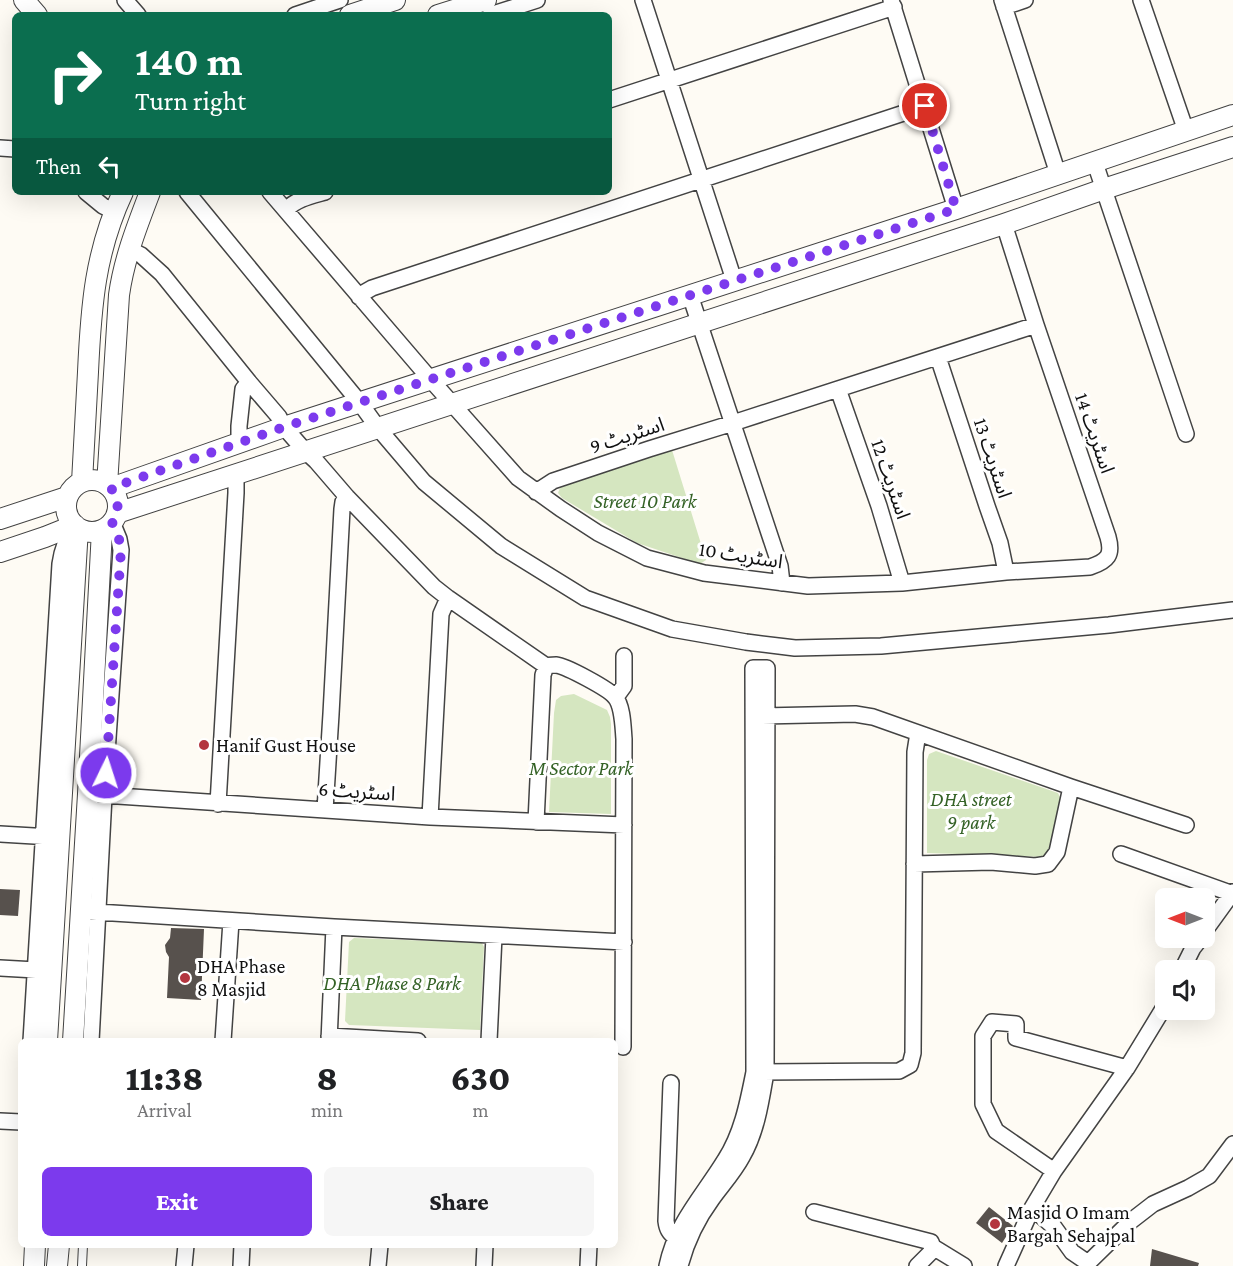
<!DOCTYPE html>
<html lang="en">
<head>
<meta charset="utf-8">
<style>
	:root { --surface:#fff; --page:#f6f6f6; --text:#202124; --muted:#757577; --accent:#7c3aed }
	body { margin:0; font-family:"Crimson Pro","Noto Sans Arabic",serif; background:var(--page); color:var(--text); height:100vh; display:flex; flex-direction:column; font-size:22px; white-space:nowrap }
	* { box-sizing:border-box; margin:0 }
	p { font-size:20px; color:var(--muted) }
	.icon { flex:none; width:33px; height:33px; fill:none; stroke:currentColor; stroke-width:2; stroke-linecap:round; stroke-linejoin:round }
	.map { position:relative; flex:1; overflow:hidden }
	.panel { position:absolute; left:18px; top:1038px; width:600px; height:210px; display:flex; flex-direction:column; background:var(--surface); border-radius:9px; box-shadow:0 6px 24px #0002 }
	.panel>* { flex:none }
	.banner { position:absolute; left:12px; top:12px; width:600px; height:183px; border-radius:9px; box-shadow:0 6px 24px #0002; background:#0b6e4f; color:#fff; overflow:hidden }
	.needle { width:39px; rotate:270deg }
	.buttons { position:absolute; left:1155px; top:888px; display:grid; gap:12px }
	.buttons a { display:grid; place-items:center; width:60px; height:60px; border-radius:9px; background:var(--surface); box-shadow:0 6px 24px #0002; font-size:30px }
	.pin { position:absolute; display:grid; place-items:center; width:51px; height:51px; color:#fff; margin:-26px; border:3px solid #fff; border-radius:50%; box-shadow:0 2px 6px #0007 }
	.me { position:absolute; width:66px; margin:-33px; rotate:4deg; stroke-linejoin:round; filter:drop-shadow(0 0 4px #0008) }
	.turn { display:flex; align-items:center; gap:21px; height:126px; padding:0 24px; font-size:27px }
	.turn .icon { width:78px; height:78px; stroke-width:2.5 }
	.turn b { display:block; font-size:42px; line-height:51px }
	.then { display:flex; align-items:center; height:57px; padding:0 24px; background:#0003; gap:12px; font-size:22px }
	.eta { display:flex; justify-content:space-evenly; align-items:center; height:102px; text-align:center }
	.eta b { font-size:36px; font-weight:800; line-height:42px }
	.primary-button { display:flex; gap:12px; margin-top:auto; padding:12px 24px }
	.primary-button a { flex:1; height:69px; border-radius:9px; background:var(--accent); color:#fff; font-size:24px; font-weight:800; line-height:69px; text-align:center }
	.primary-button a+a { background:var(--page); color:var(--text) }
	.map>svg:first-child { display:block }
</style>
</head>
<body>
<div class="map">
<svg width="1233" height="1266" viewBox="0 0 1233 1266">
	<rect width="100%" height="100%" fill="#fefbf4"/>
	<!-- green -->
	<path fill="#d5e6c0" d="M672 450 706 560 700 564 637 543 562 498 558 493 560 488 570 484Z
		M574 694 607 710 610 717 611 724V814L549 812 554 713 556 700 561 696Z
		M936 751 1058 793 1061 799 1052 851 1044 857 927 853V760L929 754Z
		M354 938 482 943 484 947 480 1030 349 1025 345 1021 349 942Z"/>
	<!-- building -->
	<path fill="#57514d" d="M0 889 20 890 18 916 0 915Z
		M171 928 204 929 201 1000 167 998 169 957 166 952 165 945 170 938Z
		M989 1207 1013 1226 1002 1243 976 1223Z
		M1152 1249 1199 1263 1198 1266H1150Z"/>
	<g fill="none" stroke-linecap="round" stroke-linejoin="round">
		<defs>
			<path id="service" d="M82 1266 83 1245"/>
			<path id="minor" d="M125 0 138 15
				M643 0 734 280
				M891 0 956 209
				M1002 0 1058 174
				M1141 0 1186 131
				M1004 7 1025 0
				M295 15 340 0
				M490 15 537 0
				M609 100 894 7
				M0 148 15 149
				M1095 163 1186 434
				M86 192 103 206 115 212
				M187 192 360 403 378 428 424 482 501 546 585 598 672 629 746 642 795 648 881 646 1109 625 1233 610
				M270 192 431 380 518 478 561 509 598 533 647 558 704 573 808 586 902 583 1006 572 1090 567C1108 561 1113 555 1108 537L1036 325 1004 224
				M286 210C296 199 311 196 325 192
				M129 249 141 255 162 274 249 382 279 417 284 427 305 451 316 461 347 497 434 587 448 598 546 666C548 665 554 665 556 665 566 666 609 689 615 697 623 706 623 728 624 739L623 1047
				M690 295 780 566 782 583
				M359 297 365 292 372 288 925 106
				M938 357 987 506 1000 543 1006 572
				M838 389 879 506 902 583
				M243 442 239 434V426L243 389 249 382
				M536 492 553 481 649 449 733 423 1036 325
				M616 697 624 686V656
				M760 716 855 714 873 717 1071 787 1186 825
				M88 794 430 817 624 825
				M218 804 236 493V483L233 476
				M325 810 331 714 342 509 343 502 347 497
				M430 817 441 614 448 598
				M536 822 543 675 546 666
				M0 834 51 837
				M1121 854 1233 894
				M914 864 991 862 1035 866 1048 864 1057 852 1071 787
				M81 911 334 927 624 942
				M1204 932 1233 892
				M0 968 36 970
				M1182 970 1193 948 1201 938
				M329 1036 418 1041
				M31 1041 60 564C62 549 66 538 75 525
				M91 1041 104 796 121 550 119 539 112 522
				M223 1041 231 921
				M329 1041 334 927
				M489 1041 494 936
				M756 1072 899 1071 910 1065 913 1053 915 752 918 733
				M671 1083 666 1221C667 1229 669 1233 676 1238
				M0 1121 21 1122
				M1054 1171 996 1131 983 1104V1036L992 1022 1016 1024V1038L1127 1068
				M1032 1208 1054 1227 1072 1252 1088 1263 1131 1221 1153 1204 1188 1188 1209 1176 1233 1144
				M814 1212 931 1242 933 1247 930 1253 917 1266
				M933 1247 964 1266
				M184 1266 186 1245
				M241 1266 242 1245
				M378 1266 380 1245
				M484 1266 485 1245
				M588 1266 589 1245
				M667 1266C676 1223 703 1196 725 1160 742 1134 748 1102 754 1072L753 668H767L766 1072C761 1101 757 1131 742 1157 734 1172 722 1185 712 1199 698 1218 686 1243 680 1266
				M1006 1266 1032 1208 1054 1171 1127 1068 1166 1004"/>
			<path id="tertiary" d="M24 0 37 15
				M350 15 395 0
				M438 15 486 0
				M66 506a26 26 0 1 1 52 0a26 26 0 1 1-52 0Z
				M82 482C84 445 86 408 88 372 91 306 95 252 123 192
				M107 485 119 295C124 259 137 226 150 192
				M111 488 284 427 956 209 1233 115
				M117 513 1004 224 1104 189 1233 147
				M0 519 67 497
				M0 552 45 537 75 525
				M47 1041 78 528
				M73 1041 88 794 102 530
				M34 1266 35 1245
				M57 1266 59 1245"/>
		</defs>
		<!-- service casing -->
		<use href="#service" stroke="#434343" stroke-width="10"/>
		<!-- minor casing -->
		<use href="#minor" stroke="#434343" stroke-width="18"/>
		<!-- tertiary casing -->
		<use href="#tertiary" stroke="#434343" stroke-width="22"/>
		<!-- service -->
		<use href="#service" stroke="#fff" stroke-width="8"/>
		<!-- minor -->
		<use href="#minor" stroke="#fff" stroke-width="15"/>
		<!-- tertiary -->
		<use href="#tertiary" stroke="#fff" stroke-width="20"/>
	</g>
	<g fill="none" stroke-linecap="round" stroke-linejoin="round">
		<!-- route -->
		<path stroke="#7c3aed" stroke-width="10" stroke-dasharray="0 18" d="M106 773 121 550 119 539 112 522C120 510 119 500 111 488L284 427 956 209 925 106"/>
	</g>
	<!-- markers -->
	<g fill="#b3353f" stroke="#fff" stroke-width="2">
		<circle cx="204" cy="745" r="6"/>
		<circle cx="185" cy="978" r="6"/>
		<circle cx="995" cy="1224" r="6"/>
	</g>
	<g text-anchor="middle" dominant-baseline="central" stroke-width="6" stroke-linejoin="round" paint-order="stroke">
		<!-- street labels -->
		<g font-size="20" fill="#101010" stroke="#fff">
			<text transform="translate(1095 433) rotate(71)">اسٹریٹ 14</text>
			<text transform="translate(627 435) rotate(-18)">اسٹریٹ 9</text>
			<text transform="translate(993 458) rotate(72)">اسٹریٹ 13</text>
			<text transform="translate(891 479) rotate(71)">اسٹریٹ 12</text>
			<text transform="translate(741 555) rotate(9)">اسٹریٹ 10</text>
			<text transform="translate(357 791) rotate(4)">اسٹریٹ 6</text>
		</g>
		<!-- park labels -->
		<g font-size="20" font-style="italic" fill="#346226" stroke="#fff">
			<text x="645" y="501">Street 10 Park</text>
			<text x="581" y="768">M Sector Park</text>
			<text x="971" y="799">DHA street<tspan x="971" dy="23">9 park</tspan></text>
			<text x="392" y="983">DHA Phase 8 Park</text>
		</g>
		<!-- poi labels -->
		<g font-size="20" fill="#101010" stroke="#fff" text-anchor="start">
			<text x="216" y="745">Hanif Gust House</text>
			<text x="197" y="966">DHA Phase<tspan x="197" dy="23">8 Masjid</tspan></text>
			<text x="1007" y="1212">Masjid O Imam<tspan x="1007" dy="23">Bargah Sehajpal</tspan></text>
		</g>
	</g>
</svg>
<div class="buttons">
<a><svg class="needle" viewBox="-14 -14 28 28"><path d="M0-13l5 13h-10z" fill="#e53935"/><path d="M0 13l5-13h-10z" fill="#757577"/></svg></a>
<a><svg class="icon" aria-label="sound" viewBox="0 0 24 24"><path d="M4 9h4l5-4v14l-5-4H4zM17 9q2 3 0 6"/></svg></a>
</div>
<div class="pin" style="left:925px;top:106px;background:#d93025"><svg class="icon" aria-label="arrive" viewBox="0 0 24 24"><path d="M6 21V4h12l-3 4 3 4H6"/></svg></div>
<svg class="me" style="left:106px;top:773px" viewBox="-20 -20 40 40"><circle r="17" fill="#7c3aed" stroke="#fff" stroke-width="3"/><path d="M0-11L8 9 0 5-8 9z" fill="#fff"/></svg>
<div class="banner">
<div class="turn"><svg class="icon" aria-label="right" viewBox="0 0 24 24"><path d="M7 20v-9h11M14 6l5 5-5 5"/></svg><div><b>140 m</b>Turn right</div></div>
<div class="then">Then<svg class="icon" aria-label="left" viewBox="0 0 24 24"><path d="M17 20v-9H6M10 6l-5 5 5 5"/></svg></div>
</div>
<section class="panel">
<div class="eta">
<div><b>11:38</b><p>Arrival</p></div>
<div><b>8</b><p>min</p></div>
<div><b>630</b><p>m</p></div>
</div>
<div class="primary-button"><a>Exit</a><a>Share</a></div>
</section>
</div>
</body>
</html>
